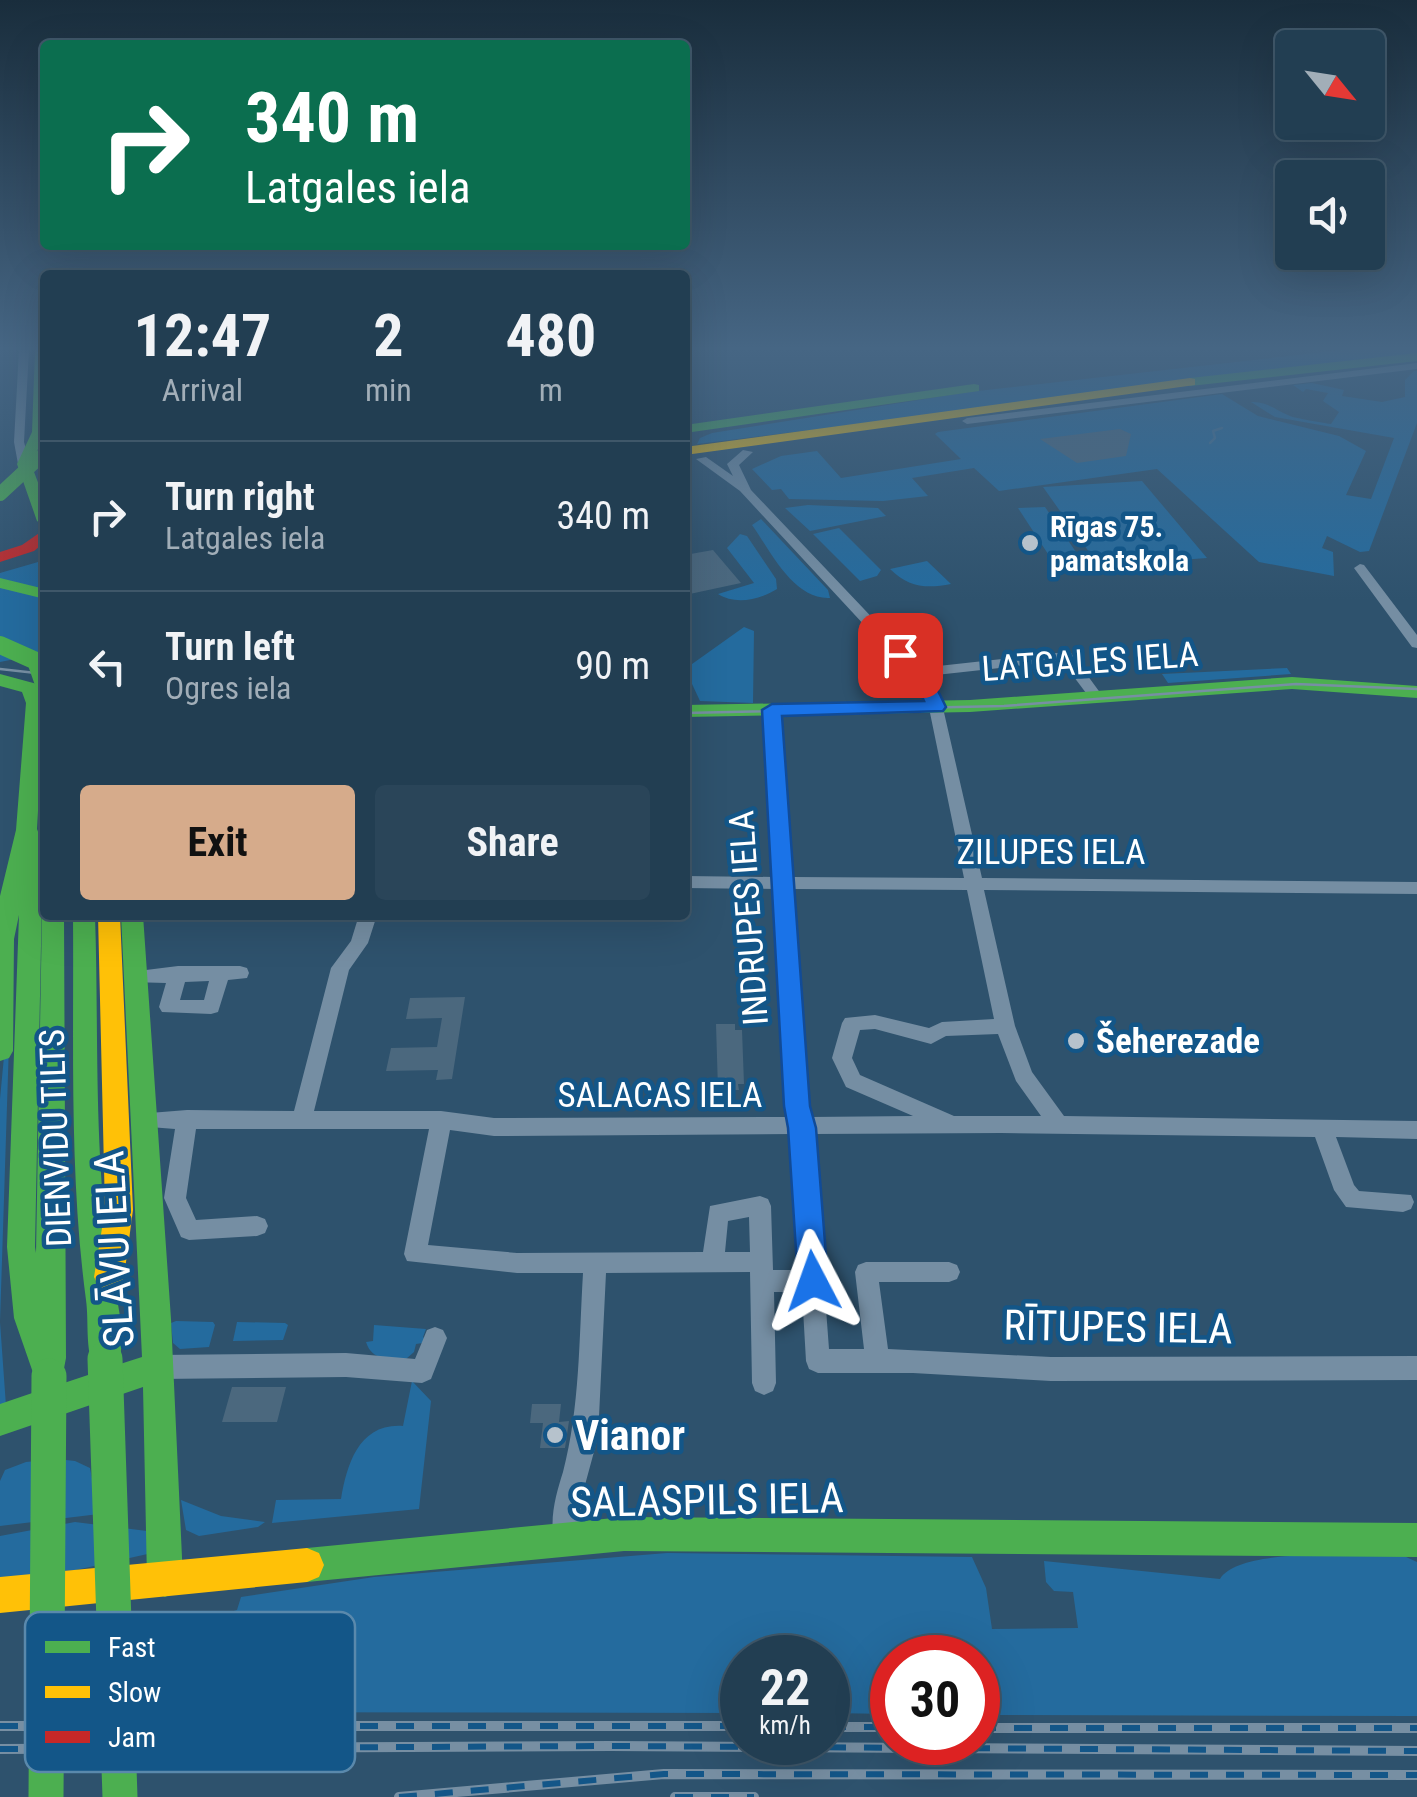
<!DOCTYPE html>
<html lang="en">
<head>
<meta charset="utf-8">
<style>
	:root { --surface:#223e52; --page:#2a4559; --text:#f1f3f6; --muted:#a2aeb8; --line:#3f5769; --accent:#d6ab8b }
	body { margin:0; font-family:"Roboto Condensed",sans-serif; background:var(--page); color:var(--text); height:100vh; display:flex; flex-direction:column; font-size:38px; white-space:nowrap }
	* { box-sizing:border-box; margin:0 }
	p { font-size:32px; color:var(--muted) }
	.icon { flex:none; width:55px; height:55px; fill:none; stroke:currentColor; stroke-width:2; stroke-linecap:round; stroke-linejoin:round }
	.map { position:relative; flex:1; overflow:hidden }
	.side { position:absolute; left:40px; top:270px; width:650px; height:650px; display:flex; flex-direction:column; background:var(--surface); border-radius:10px; box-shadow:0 10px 40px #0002,0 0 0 2px var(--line) }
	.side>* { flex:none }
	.top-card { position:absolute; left:40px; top:40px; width:650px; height:210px; border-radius:10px; box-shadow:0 10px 40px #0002,0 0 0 2px var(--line); background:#0b6e4f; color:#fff; overflow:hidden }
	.needle { width:65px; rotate:120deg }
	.fabs { position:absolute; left:1275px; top:30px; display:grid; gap:20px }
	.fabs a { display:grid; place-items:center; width:110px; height:110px; border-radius:10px; background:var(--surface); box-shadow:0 10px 40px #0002,0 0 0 2px var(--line); font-size:50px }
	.speed { position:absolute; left:720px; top:1635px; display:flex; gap:20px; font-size:50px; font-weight:700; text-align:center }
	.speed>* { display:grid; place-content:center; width:130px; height:130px; border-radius:50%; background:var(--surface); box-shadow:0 10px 40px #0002,0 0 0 2px var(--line); line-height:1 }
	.speed small { font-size:25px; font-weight:400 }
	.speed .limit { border:15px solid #d22; background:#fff; color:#111 }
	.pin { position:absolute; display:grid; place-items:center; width:85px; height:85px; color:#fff; margin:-42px; border-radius:20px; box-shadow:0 5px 15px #0006 }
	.me { position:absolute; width:110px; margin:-55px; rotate:356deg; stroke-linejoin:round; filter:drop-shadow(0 0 8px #0008) }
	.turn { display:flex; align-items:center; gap:35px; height:210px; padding:0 40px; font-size:45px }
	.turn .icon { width:130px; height:130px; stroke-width:2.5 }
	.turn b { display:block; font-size:70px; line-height:85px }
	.eta { display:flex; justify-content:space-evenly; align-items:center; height:170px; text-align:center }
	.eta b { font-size:60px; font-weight:700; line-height:70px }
	.primary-button { display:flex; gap:20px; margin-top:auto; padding:20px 40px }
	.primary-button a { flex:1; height:115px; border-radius:10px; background:var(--accent); color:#111; font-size:40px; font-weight:700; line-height:115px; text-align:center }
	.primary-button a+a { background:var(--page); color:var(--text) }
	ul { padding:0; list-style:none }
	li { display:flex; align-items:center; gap:30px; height:150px; padding:0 40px; border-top:2px solid var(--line) }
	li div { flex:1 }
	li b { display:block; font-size:38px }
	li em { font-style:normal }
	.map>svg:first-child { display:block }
</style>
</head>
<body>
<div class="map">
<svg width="1417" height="1797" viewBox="0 0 1417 1797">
	<rect width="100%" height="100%" fill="#2e526d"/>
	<!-- green -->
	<path fill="#246b9e" d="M1351 349H1417V354L697 444 700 438 712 433 969 392Z
		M1414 371H1417V423L1369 551 1360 552 1327 536 1322 548 1333 552 1334 576 1259 562 1157 469 999 491 974 468 912 478 928 496 883 501 789 499 781 489 772 490 752 469 781 456 817 451 841 478 961 459 935 434 938 432 1222 394 1258 416 1339 436 1366 451 1346 495 1371 499 1394 438 1275 417 1251 402C1267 401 1275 410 1290 416 1295 418 1323 423 1331 424L1339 412 1323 401 1328 393 1306 389 1303 392 1293 385 1312 383 1344 390 1342 396 1382 402 1405 397V380Z
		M1142 481 1207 558 1099 566 1043 487Z
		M808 505 878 508 886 516 810 531 785 508Z
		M1045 507 1076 552 1048 554 1018 508Z
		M761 519 828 590 830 598C793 600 770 550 752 525Z
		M839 528 881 570 877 576 860 581 813 534Z
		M740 534 747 536 776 579 777 589C759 600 735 605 718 594L754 583 727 548Z
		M45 560V653L0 662V573Z
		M927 561 951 584C926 589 908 587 890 569Z
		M744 627 754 631 753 703 700 701 685 669Z
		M1287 668 1291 674 1168 683 1162 674Z
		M11 982 0 1322 6 1406 0 1409V1099Z
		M176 1321 213 1322 215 1325 209 1347 180 1349 173 1343 171 1323Z
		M237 1322 285 1323 288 1325 283 1340 233 1341Z
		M374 1325 426 1329 423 1337 429 1342 416 1344 414 1352 406 1359C388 1358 372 1361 366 1342L373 1341Z
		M412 1381 431 1401 419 1509 272 1523 276 1500 341 1499C347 1464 359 1423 403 1426Z
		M57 1459 75 1461 90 1468 99 1514 0 1526V1481L5 1470 26 1462Z
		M181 1500 221 1516 265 1522 258 1527 199 1536 186 1530Z
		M75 1522 155 1532 152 1553 76 1570 0 1578V1536Z
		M667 1553 972 1557 986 1588 992 1629 1078 1628 1073 1592 1054 1591 1046 1582 1044 1561 1220 1579C1240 1546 1366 1556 1404 1556L1417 1562V1716L978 1715V1658H892V1714L828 1713V1658H742V1713L161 1712 157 1635 237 1610 241 1597 374 1577Z"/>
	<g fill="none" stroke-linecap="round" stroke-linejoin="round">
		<!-- stream -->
		<path stroke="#437398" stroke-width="2.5" d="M1210 443 1215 438 1213 431 1222 428"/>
	</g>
	<!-- building -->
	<path fill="#4b687e" d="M1120 429 1131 434 1126 456 1077 463 1040 439Z
		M713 550 741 583 685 595V555Z
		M465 997 452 1079 436 1080 438 1070 386 1071 391 1048 437 1047 442 1018 406 1019 410 998Z
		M716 1024H735V1030H742L744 1084H738L739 1090H718Z
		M232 1387H286L277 1422H222Z
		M532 1404H561L559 1422 569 1421 565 1448H540L543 1423H530Z"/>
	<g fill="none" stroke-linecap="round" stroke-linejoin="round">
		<!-- street -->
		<path fill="#758ea3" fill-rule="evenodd" d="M19 349H29L24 442 30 464 24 467 18 464 14 442Z
			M1417 363V369L967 424 962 421 967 418Z
			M743 450 753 452 739 465 751 490 920 668 1066 652 1071 653 1104 698 1102 701H1092L1062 661 927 676 943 708 982 878 1417 882V894L984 890 1015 1026 1032 1072 1064 1116 1417 1121V1139L1336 1137 1354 1185 1359 1191 1411 1195 1414 1202 1411 1209 1403 1212 1346 1207 1334 1190 1315 1137 1001 1133 813 1134 829 1349H864L855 1272 858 1265 866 1262H949L957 1265 960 1272 957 1279 949 1282H879L888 1349 1051 1357 1417 1356V1380L1051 1381 913 1373H818L809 1369 806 1361 802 1292H774L776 1383 773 1391 764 1395 755 1391 752 1383 750 1272 606 1273 598 1437 582 1496 579 1538 575 1547 566 1551 557 1547C547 1525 556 1494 563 1472 580 1408 579 1339 583 1273H517L407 1261 404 1254 429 1129H196L186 1198 196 1220 257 1216 265 1219 268 1226 265 1233 257 1236 189 1240 181 1237 164 1198 175 1129 137 1126 134 1120 137 1114 187 1110 294 1111 331 968 351 941 359 915H377L368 943 349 970 314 1111H441L494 1118 789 1117 775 889 685 888V876L774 877 765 710 767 707H777L779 710 791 877 964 878 929 708 917 682 740 491 696 459 706 457 733 476 727 464ZM792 889 967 890 994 1019 942 1022 929 1028 875 1015 845 1018 842 1023 832 1058 846 1087 913 1116 810 1117ZM875 1029 931 1044 946 1036 998 1034 1016 1081 1041 1116H954L860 1075 852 1058 860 1030ZM450 1130 494 1136 792 1134 800 1270H773L771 1206 768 1199 760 1196 710 1206 703 1252 517 1253 428 1245ZM749 1217 750 1252H725L728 1221Z
			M1360 564 1364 565 1417 635V648L1412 647 1354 568Z
			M178 966H240L247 968 249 973 247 978 228 980 218 1012 211 1014 162 1012 159 1007 166 983 130 982 128 977 130 972ZM209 981 204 1000H180L185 982Z
			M435 1327 443 1330 447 1338 431 1379 422 1383 346 1377 158 1379 149 1375 146 1367 149 1359 158 1355 346 1353 415 1359 427 1330Z"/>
		<!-- fast -->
		<path fill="#4caf50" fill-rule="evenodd" d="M35 349H45V434L31 464 45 501V526L37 521 17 464 32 432Z
			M1417 353V361L1190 386 1184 382 1190 378Z
			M974 384 979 385V391L685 433V425Z
			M0 578 45 589V599L0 588Z
			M0 674 37 684 44 703 37 829 43 845 35 1247 36 1253 42 915 45 909V915H64L66 1358 61 1384 100 1371 94 1369C85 1348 89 1322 86 1300 69 1173 74 1043 73 915H95C99 1031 93 1152 111 1267 115 1295 129 1338 117 1365L142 1357 121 915H143L171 1319 183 1579 177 1591 165 1597 153 1591 147 1579 143 1387 0 1436V1404L44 1389 38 1387 14 1318 7 1247 19 915 14 939 13 1051 9 1058 0 1061V896L16 830 26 703 22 692 0 686Z
			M1292 677 1417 686V698L1292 689 970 712 685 717V705L970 700Z
			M624 1517 1417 1523V1557L624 1551 307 1582 295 1577 290 1565 295 1553 307 1548Z"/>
		<!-- slow -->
		<path fill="#ffc107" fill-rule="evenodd" d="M1190 378 1195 379V385L685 455V447Z
			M98 915H120L133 1210 124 1277 119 1287 109 1290 99 1287 94 1277 105 1210Z
			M307 1548 319 1553 324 1565 319 1577 307 1582 0 1613V1577Z"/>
		<!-- jam -->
		<path fill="#c62828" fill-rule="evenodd" d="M45 529V542L34 551 0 562V552L22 545Z"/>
		<!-- tram -->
		<path stroke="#778fa3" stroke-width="2.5" d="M0 669 45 674
			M685 713 1004 706 1296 684 1417 689"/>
		<defs>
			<path id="rail" d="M0 1726H742
				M828 1727H892
				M978 1728H1417
				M0 1749 611 1746 1417 1751
				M399 1797 664 1774 1417 1775
				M675 1797H754"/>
		</defs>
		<!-- rail casing -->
		<use href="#rail" stroke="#778fa3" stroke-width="10"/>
		<!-- rail -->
		<use href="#rail" stroke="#135688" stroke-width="6" stroke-dasharray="18" stroke-linecap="butt"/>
		<!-- fast-bridge-far2 -->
		<path stroke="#4caf50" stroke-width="14" d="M0 494 40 457"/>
		<!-- fast-bridge-far1 -->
		<path stroke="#4caf50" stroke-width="18" d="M0 645 36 661 43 681"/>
		<!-- fast-bridge -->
		<path stroke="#4caf50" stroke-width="35" d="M105 1359 120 1797
			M46 1797 49 1376"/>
	</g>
	<!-- sky -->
	<linearGradient id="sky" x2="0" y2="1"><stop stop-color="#192d3c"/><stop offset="0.58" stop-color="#466684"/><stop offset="1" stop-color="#466684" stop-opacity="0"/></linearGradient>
	<rect width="1417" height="600" fill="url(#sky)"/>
	<!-- route -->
	<path fill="#1a73e8" stroke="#114b97" stroke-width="2.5" d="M900 650C923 658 936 686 946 707L943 711 782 716 810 1106 816 1128 828 1281 823 1291 813 1295 802 1291 798 1281 788 1128 784 1106 762 710 772 704 924 701 916 683 891 655Z"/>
	<!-- markers -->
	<g fill="#b6c2cc" stroke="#135688" stroke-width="4">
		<circle cx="1030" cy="543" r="10"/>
		<circle cx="1076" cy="1041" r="10"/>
		<circle cx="555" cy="1435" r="10"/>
	</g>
	<g text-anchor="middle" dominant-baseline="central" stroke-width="9" stroke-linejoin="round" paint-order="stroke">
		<!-- far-poi labels -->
		<g font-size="30" font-weight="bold" fill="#fff" stroke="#135688" text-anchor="start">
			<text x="1050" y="526">Rīgas 75.<tspan x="1050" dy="34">pamatskola</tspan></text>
		</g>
		<!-- street labels -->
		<g font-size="35" fill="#fff" stroke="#135688">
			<text transform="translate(1090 662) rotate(-4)">LATGALES IELA</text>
			<text x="1051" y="852">ZILUPES IELA</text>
			<text transform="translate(749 918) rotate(-94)">INDRUPES IELA</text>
			<text x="660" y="1095">SALACAS IELA</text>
			<text transform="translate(56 1138) rotate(-92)">DIENVIDU TILTS</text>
		</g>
		<!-- poi labels -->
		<g font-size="35" font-weight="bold" fill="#fff" stroke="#135688" text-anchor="start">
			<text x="1096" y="1041">Šeherezade</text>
		</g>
		<!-- near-street labels -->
		<g font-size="42" fill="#fff" stroke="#135688">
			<text transform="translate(114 1249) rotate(-93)">SLĀVU IELA</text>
			<text transform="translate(1118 1327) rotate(1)">RĪTUPES IELA</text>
			<text transform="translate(707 1500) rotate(-1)">SALASPILS IELA</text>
		</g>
		<!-- near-poi labels -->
		<g font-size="42" font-weight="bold" fill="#fff" stroke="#135688" text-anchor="start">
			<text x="575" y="1435">Vianor</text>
		</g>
	</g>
	<!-- legend -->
	<rect x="25" y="1612" width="330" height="160" rx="15" fill="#135688" stroke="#5a89ac" stroke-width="2.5"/>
	<rect x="45" y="1641" width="45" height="12" fill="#4caf50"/>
	<rect x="45" y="1686" width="45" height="12" fill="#ffc107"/>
	<rect x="45" y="1731" width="45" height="12" fill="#c62828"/>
	<g font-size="28" fill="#fff">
		<text x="108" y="1657">Fast</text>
		<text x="108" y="1702">Slow</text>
		<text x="108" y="1747">Jam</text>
	</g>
</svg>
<div class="fabs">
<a><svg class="needle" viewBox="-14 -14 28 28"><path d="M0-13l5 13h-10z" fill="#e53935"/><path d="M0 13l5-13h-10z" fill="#a2aeb8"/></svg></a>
<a><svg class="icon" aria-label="sound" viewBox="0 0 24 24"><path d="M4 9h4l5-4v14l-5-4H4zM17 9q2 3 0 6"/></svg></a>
</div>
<div class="speed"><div>22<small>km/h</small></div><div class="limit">30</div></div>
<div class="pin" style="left:900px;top:655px;background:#d93025"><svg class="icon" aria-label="arrive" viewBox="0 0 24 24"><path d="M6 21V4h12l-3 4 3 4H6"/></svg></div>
<svg class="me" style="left:813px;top:1281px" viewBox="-20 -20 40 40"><path d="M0-17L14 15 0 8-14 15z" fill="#1a73e8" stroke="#fff" stroke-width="4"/></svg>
<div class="top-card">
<div class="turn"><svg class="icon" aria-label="right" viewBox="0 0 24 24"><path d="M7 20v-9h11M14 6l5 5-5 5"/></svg><div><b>340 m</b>Latgales iela</div></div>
</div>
<section class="side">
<div class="eta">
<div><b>12:47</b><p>Arrival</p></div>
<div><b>2</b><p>min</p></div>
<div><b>480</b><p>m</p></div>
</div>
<ul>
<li><svg class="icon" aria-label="right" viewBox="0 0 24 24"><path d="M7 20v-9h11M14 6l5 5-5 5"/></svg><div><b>Turn right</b><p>Latgales iela</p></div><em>340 m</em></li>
<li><svg class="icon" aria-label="left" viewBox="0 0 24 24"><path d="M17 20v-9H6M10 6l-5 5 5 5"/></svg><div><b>Turn left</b><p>Ogres iela</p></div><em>90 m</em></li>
</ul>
<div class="primary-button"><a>Exit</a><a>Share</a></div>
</section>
</div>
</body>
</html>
